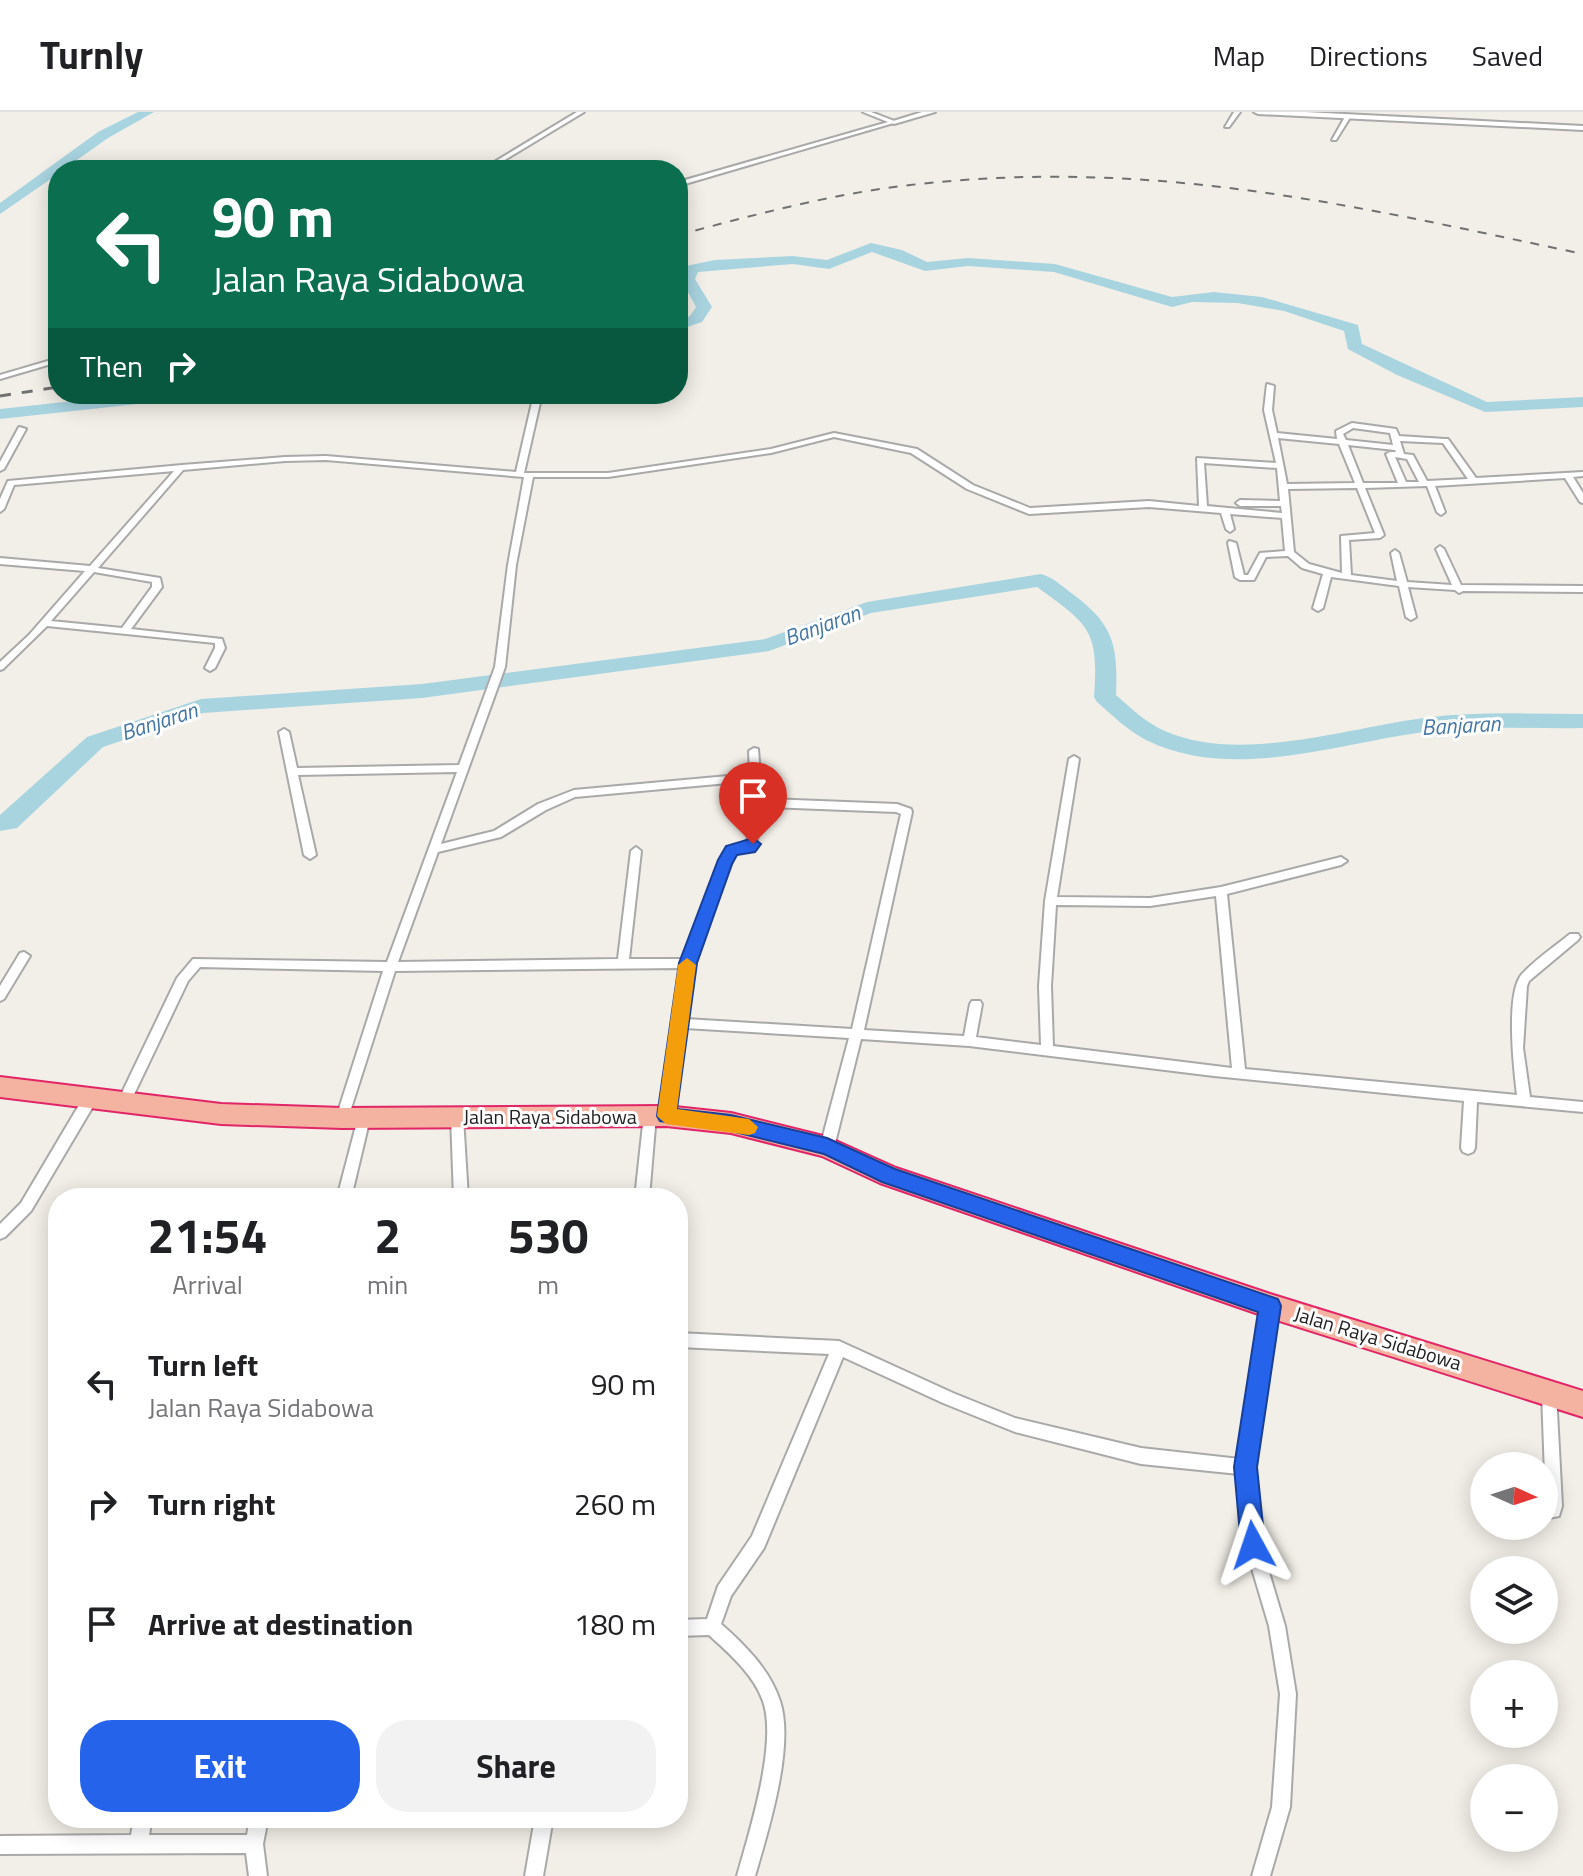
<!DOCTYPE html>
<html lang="en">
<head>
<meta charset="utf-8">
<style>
	:root { --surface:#fff; --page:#f2f2f2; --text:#202124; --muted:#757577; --line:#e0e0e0; --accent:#2563eb }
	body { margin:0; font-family:"Titillium Web",sans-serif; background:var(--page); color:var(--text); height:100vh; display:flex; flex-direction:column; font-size:30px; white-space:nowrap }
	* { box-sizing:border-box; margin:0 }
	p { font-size:26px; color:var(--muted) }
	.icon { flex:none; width:44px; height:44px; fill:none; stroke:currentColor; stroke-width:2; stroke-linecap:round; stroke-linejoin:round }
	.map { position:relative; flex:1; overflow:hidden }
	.sheet { position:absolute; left:48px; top:1076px; width:640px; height:640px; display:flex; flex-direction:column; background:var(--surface); border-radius:32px; box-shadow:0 4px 20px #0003 }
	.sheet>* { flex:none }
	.hud { position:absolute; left:48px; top:48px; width:640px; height:244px; border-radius:32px; box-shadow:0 4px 20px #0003; background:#0b6e4f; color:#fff; overflow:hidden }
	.needle { width:52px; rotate:93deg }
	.controls { position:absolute; left:1470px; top:1340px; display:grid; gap:16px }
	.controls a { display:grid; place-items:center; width:88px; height:88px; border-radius:50%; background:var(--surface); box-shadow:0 4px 20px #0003; font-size:40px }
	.pin { position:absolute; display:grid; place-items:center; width:68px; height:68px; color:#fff; margin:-82px -34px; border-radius:50% 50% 50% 0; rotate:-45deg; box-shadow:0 0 8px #0007 }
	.pin .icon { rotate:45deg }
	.me { position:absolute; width:88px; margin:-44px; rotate:355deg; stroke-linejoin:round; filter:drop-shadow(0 0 6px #0008) }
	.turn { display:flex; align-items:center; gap:28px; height:168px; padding:0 32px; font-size:36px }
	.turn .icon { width:104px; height:104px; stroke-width:2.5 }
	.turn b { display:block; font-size:56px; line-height:68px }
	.then { display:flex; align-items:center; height:76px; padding:0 32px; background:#0003; gap:16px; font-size:30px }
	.eta { display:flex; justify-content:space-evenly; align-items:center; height:136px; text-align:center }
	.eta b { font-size:48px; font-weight:700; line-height:56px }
	.action { display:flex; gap:16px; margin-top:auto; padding:16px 32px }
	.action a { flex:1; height:92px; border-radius:32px; background:var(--accent); color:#fff; font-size:32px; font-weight:700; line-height:92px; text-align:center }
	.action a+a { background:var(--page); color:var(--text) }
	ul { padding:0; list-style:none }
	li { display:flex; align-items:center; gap:24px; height:120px; padding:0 32px }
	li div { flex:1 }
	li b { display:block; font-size:30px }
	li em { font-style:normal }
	header { display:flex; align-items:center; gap:48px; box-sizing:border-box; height:112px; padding:0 40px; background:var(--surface); border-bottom:2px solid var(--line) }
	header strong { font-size:38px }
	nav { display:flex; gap:44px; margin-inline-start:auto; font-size:28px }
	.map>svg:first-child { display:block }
</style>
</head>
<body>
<header>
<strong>Turnly</strong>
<nav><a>Map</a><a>Directions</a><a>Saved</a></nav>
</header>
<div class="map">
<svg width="1583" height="1764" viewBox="0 0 1583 1764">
	<rect width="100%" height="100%" fill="#f2efe8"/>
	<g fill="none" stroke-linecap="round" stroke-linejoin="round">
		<!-- river -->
		<path fill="#a8d4e0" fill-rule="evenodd" d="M138 0H154L108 26 63 58H58V62L0 102V91L98 20Z
			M871 131 902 138 927 150 968 146 1055 152 1172 185 1214 180 1262 185 1358 213 1362 232 1487 290 1583 285V295L1485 300 1397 263 1348 237 1344 219 1284 199 1238 191 1192 190 1172 195 1054 160 968 154 925 159 872 140 829 157 793 152 698 160 695 167 712 195 702 210 678 218V208L690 204 696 195 681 167 686 154 715 148 793 144 827 148Z
			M137 282H191L183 287 0 307V297Z
			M1041 462C1053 465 1063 475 1074 483 1114 513 1118 534 1116 583 1131 596 1146 611 1165 619 1239 652 1347 616 1424 606 1477 599 1530 602 1583 602V616C1530 617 1476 613 1424 620 1335 632 1231 670 1146 628 1127 618 1112 603 1097 590L1094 585C1099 517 1089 513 1037 475L871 501 769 539 422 586 203 601 103 635 17 716 0 719V703L87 625 201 587 422 572 765 527 867 490Z"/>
		<defs>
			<path id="minor" d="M577 0H584L488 58H481Z
				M863 0H871L897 10 678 74V70L888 10Z
				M1234 0H1240L1229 15H1225Z
				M1346 3 1351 4 1336 28H1332Z
				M406 51 437 56 440 58 404 54Z
				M58 246V250L0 267V263Z
				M1267 272 1274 274 1272 298 1277 321 1337 327 1336 319 1352 311 1396 317 1399 324 1445 327H1448L1476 366 1583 360V364L1573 365 1583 381V391L1580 390 1565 366 1435 374 1445 400 1441 403 1437 400 1427 374 1365 376 1384 423 1380 426 1349 428 1351 463 1397 469 1391 441 1395 438 1399 441 1407 470 1452 473 1436 437 1440 434 1444 437 1461 473 1583 474V480L1463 479 1459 481 1455 478 1408 475 1416 505 1411 508 1406 505 1399 474 1331 465 1323 496 1318 499 1313 496 1323 462 1302 456 1288 444 1266 445 1254 468H1240L1235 465 1228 431 1229 429 1236 431 1244 463H1248L1260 441 1285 439 1282 406 1230 402 1234 417 1230 420 1226 417 1221 401 1149 395 1029 402 967 377 911 341 834 325 771 341 608 365H533L516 453 505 555 441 732 494 719 538 692 574 678 750 662 749 639 754 636 758 637 762 689 769 687 897 692 911 697 912 700 864 918 964 924 970 892 972 889H980L982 892 976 925 1041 933 1039 874 1045 789 1069 647 1074 644 1079 647 1057 785 1150 786 1221 775 1341 745 1347 749 1341 753 1227 782 1245 957 1517 983C1514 958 1505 881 1522 862 1536 847 1554 835 1570 822H1578L1580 825 1578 828 1529 869 1527 874 1523 936 1530 985 1583 990V1000L1477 990 1475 1036 1473 1040 1468 1042 1463 1040 1461 1036 1464 989 1214 964 969 934 861 927 834 1035 832 1039 827 1041 822 1039 820 1035 849 926 685 916 672 1004 671 1008 666 1009 661 1008 660 1004 681 856 395 859 348 1006 347 1010 342 1011 337 1010 336 1006 383 859 200 855 188 869 128 995 123 996 118 995 117 991 177 866 193 847 387 850 457 660 298 663 316 743 310 747 304 743 279 620 284 617 289 620 297 656 459 653 495 555 508 453 524 365 326 348 285 349 183 358 98 456 160 466 162 475 131 517 222 527 225 536 215 556 210 559 205 556 215 536V531L47 514 3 557 0 558V550L29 523 85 459 0 452V446L90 454 174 359 14 373 4 397 0 400V387L8 369 182 353 285 345 326 344 516 360 534 282H542L524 361H608L771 337 834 321 917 337 973 373 1030 396 1149 389 1199 394 1197 346 1276 351 1264 298ZM1353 316 1390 321 1393 333 1346 328 1343 322ZM1278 326 1339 332 1355 371 1287 372ZM1400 329 1443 331 1468 367 1427 369 1413 343 1404 342ZM1348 333 1395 338 1396 340H1390L1386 342 1398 371H1363ZM1395 345 1407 347 1419 370H1406ZM1204 351 1277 356 1280 389 1240 388 1236 391 1240 394H1281L1282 401 1207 394ZM1357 376 1375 421 1341 424 1342 461 1309 452 1294 440 1288 377ZM94 460 152 470V475L122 516 51 509ZM750 669 752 697 750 702 747 731 727 736 726 739 684 847H629L641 739 636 735 631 739 618 847 398 850 438 740 501 725 546 698 575 685ZM769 695 896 700 901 702 852 917 686 907 694 851 735 742 756 737 760 702 763 697ZM1216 784 1232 956 1053 934 1051 874 1056 793 1150 794Z
				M19 315 26 317 4 357 0 359V350Z
				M24 840 30 844 4 887 0 889V874L20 841Z
				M90 982 95 983 96 987 95 991 31 1099 5 1125 0 1127V1112L21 1091 85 983Z
				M650 998 655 999 656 1003 649 1086H635L644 1003 645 999Z
				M457 1000 462 1001 463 1005 468 1086H454L451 1005 452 1001Z
				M364 1001 369 1002 370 1006 351 1086H337L358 1006 359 1002Z
				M1270 1187 1275 1189 1277 1194 1254 1355 1261 1433 1285 1514 1296 1582 1290 1695 1270 1764H1252L1272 1695 1280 1582 1269 1514 1245 1433 1239 1362 1141 1352 1015 1320 943 1291 843 1245 764 1436 731 1484 721 1512C745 1533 770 1558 780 1589 795 1634 768 1719 755 1764H737C749 1721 778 1631 763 1589 754 1563 729 1541 709 1523L678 1524V1508L707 1507 718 1474 752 1424 829 1242 678 1235V1221L839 1229 953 1281 1015 1306 1141 1336 1240 1347 1263 1194 1265 1189Z
				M1549 1274 1554 1276 1556 1281 1562 1394 1559 1404 1544 1407V1391H1546L1542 1281 1544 1276Z
				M134 1706H152L149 1723H247L250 1706H268L263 1732 267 1764H249L246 1741 0 1742V1724L131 1723Z
				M535 1706H553L543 1764H525Z"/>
			<path id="tertiary" d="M922 0H935L894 12 890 10Z
				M1254 0H1305L1583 14V18L1258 2Z"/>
			<path id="trunk" d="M0 965 221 992 342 996 666 994 731 1001 827 1025 896 1056 1270 1182 1583 1279V1305L1270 1206 880 1071 822 1044 731 1021 666 1014 342 1016 221 1012 0 985Z"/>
		</defs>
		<!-- minor casing -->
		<use href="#minor" stroke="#a9a9a9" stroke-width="4"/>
		<!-- tertiary casing -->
		<use href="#tertiary" stroke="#a9a9a9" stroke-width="4"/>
		<!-- trunk casing -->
		<use href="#trunk" stroke="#e12567" stroke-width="4"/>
		<!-- minor -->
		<use href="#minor" fill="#fff" fill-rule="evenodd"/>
		<!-- tertiary -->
		<use href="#tertiary" fill="#fff" fill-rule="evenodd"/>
		<!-- trunk -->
		<use href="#trunk" fill="#f4b2a1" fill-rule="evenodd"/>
		<!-- rail-far1 -->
		<path stroke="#707070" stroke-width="2" stroke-dasharray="9 9" stroke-linecap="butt" d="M678 123C754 103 831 82 910 73 1150 45 1351 93 1583 142"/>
		<!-- rail -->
		<path stroke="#707070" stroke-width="3" stroke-dasharray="11 11" stroke-linecap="butt" d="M0 284 58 275"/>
	</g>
	<!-- route -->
	<path fill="#2563eb" stroke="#184099" stroke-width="2" d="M753 726 761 732 755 740 737 743 732 752 697 851 677 997 731 1003 827 1026 895 1057 1278 1187 1281 1194 1257 1355 1265 1433 1261 1442 1253 1445 1244 1442 1241 1433 1234 1355 1258 1200 882 1070 824 1042 731 1019 660 1009 657 1004 679 851 718 748 726 734Z"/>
	<!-- slow -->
	<path fill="#f59e0b" d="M687 846 696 853 677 997 749 1007 758 1015 755 1021 749 1023 666 1012 657 1004 678 853Z"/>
	<g text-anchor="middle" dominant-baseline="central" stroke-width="6" stroke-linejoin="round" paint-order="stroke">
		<!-- street labels -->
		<g font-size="20" fill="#222" stroke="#fff">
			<text x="550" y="1004">Jalan Raya Sidabowa</text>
			<text transform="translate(1378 1226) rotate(17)">Jalan Raya Sidabowa</text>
		</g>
		<!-- water labels -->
		<g font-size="22" font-style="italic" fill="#4476a6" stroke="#fff">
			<text transform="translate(822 513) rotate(-20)">Banjaran</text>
			<text transform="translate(159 609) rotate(-18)">Banjaran</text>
			<text transform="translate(1461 613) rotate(-3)">Banjaran</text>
		</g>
	</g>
</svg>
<div class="controls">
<a><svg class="needle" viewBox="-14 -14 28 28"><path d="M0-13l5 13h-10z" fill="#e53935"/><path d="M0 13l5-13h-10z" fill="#757577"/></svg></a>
<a><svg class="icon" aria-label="layers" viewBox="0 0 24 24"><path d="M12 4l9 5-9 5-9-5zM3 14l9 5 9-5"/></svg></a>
<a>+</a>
<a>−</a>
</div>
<div class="pin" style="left:753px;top:732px;background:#d93025"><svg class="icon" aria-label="arrive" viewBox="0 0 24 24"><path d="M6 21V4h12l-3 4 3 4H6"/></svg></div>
<svg class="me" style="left:1253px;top:1433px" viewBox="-20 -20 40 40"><path d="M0-17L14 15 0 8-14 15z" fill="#2563eb" stroke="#fff" stroke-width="4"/></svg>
<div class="hud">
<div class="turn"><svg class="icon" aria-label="left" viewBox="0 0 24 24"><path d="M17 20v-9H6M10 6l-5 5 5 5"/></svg><div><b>90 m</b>Jalan Raya Sidabowa</div></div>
<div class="then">Then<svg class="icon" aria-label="right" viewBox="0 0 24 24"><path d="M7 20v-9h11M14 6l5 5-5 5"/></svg></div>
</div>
<section class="sheet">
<div class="eta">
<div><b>21:54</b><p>Arrival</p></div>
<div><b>2</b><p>min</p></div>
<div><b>530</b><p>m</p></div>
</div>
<ul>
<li><svg class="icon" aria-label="left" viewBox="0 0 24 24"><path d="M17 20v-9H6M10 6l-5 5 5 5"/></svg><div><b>Turn left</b><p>Jalan Raya Sidabowa</p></div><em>90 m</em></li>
<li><svg class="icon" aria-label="right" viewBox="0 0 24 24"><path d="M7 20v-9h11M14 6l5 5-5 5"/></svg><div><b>Turn right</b></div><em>260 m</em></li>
<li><svg class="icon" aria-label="arrive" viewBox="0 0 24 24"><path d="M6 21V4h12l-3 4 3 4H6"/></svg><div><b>Arrive at destination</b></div><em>180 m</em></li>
</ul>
<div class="action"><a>Exit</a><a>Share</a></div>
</section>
</div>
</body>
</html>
